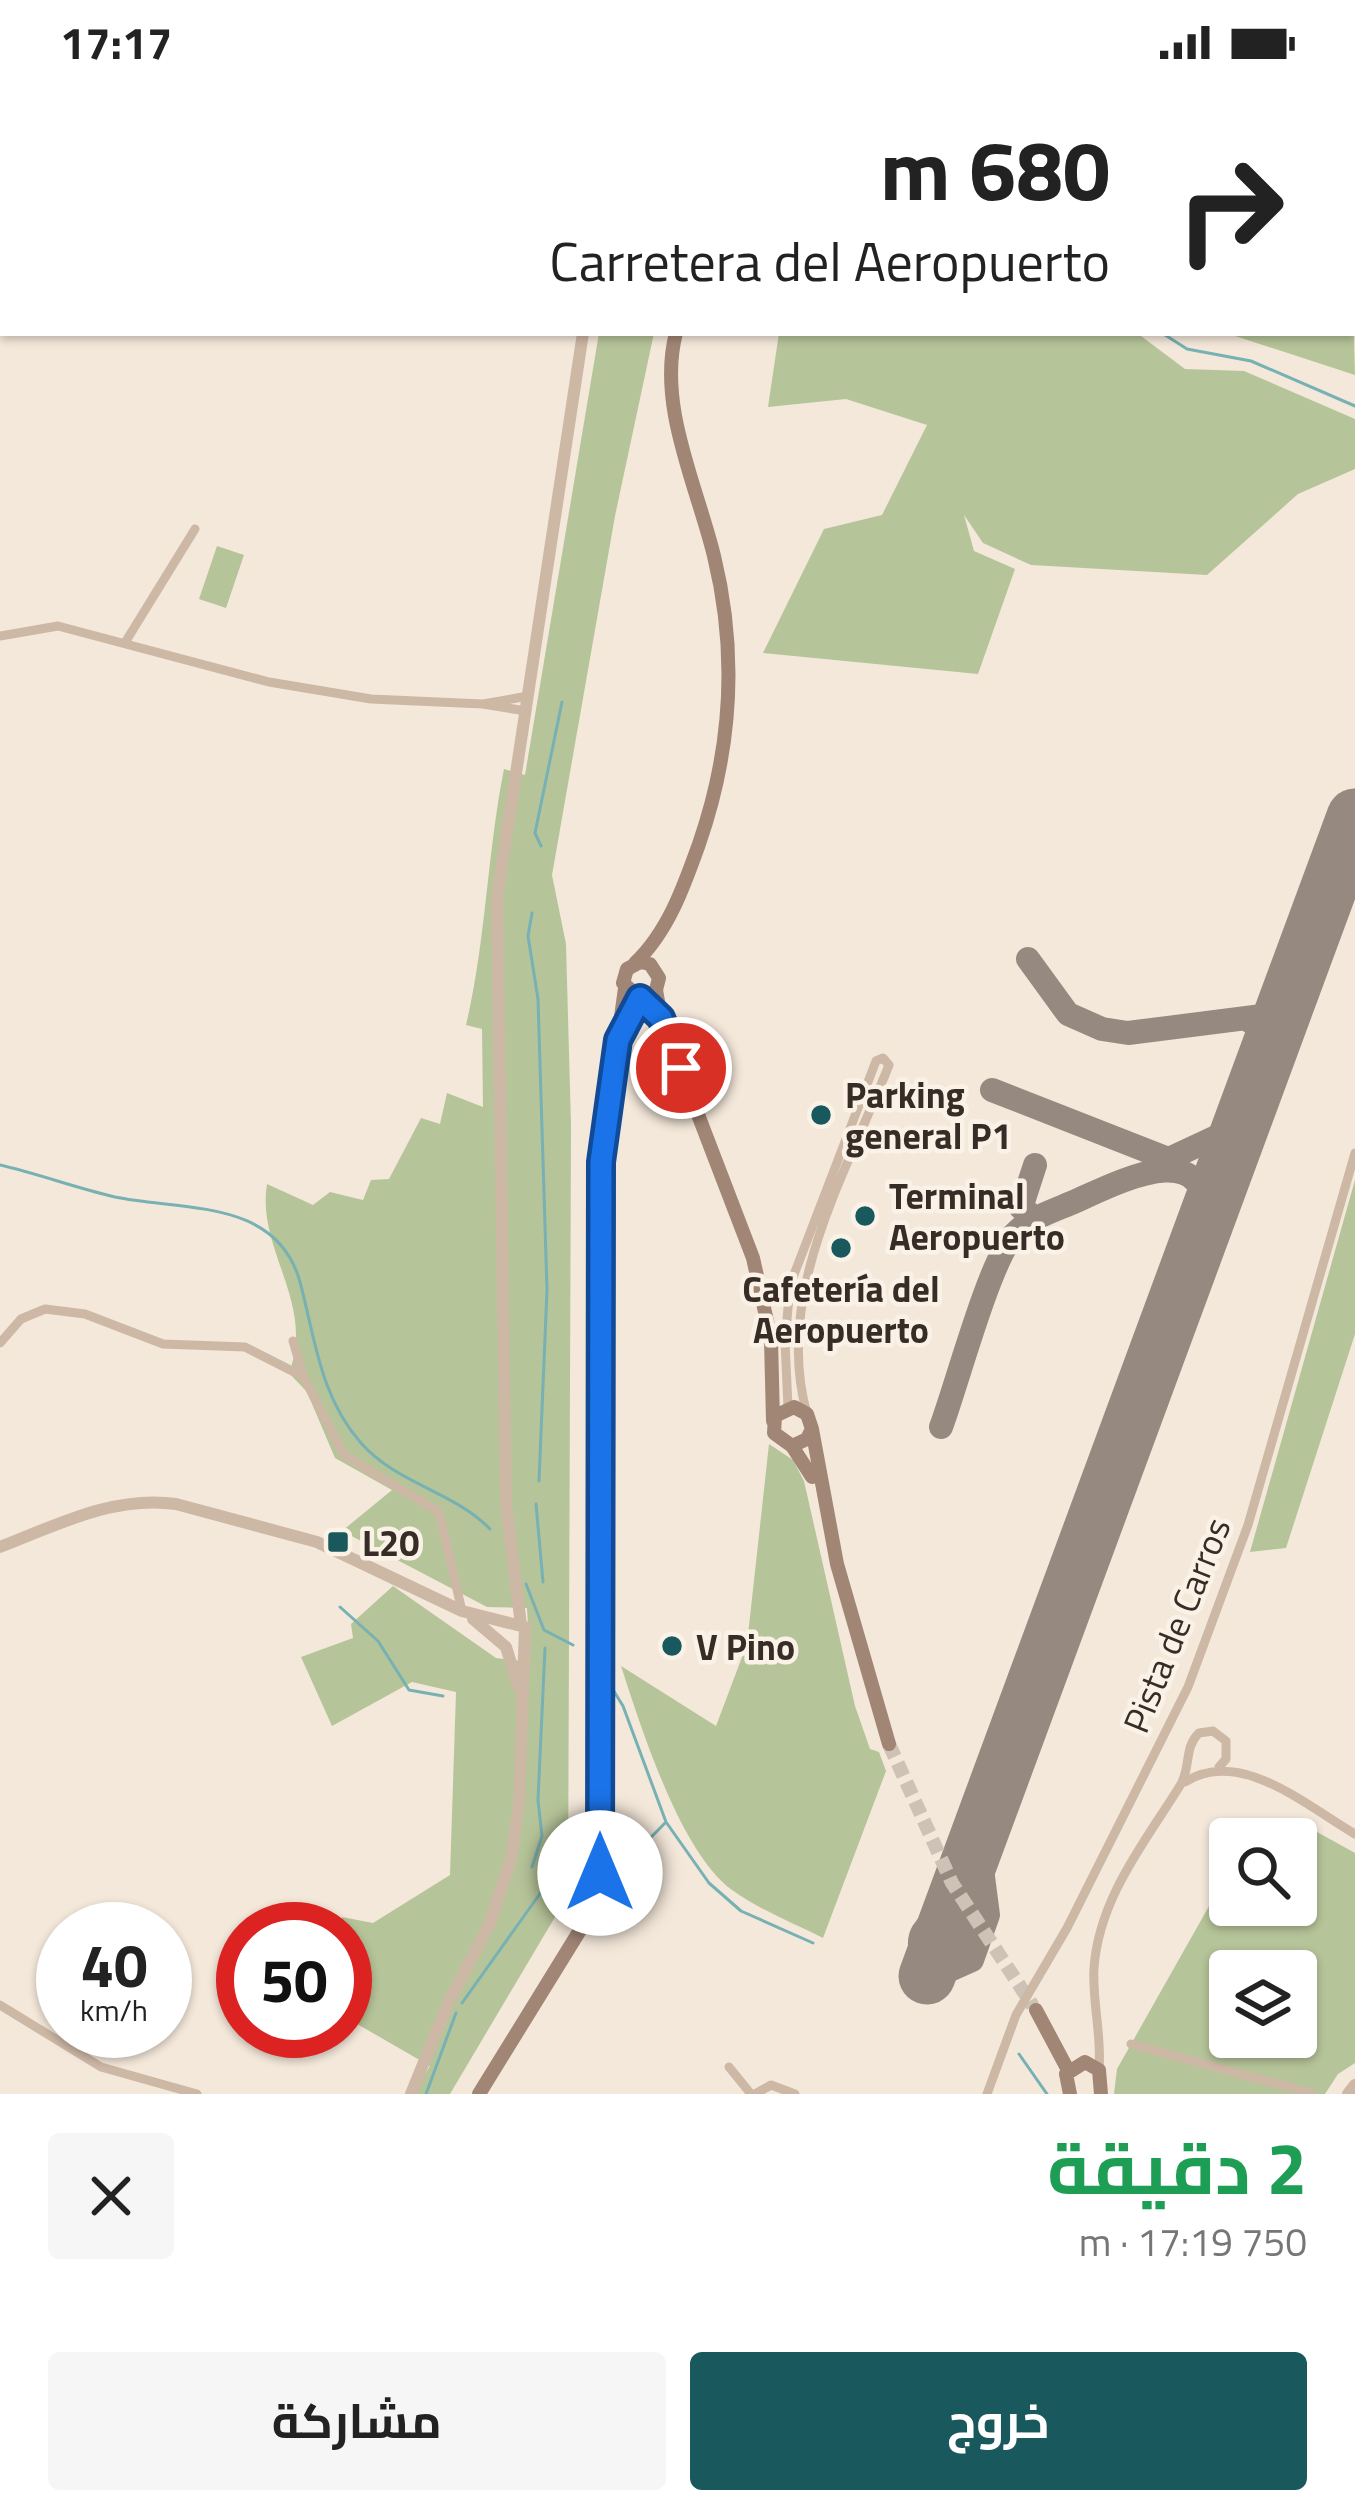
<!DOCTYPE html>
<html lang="ar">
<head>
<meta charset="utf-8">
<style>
	:root { --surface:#fff; --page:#f6f6f6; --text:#222; --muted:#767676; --accent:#19585d }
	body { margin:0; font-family:"Titillium Web",Cairo,sans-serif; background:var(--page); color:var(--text); direction:rtl; height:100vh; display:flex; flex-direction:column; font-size:45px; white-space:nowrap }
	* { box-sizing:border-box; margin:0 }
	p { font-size:39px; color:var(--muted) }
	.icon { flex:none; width:66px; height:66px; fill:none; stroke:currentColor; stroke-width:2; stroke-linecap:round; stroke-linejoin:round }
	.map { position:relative; height:2010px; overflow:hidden; direction:ltr }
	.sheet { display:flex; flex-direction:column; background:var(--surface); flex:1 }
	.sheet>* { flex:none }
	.hud { position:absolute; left:0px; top:0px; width:1356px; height:252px; box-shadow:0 3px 9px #0004; direction:rtl; background:#fff; color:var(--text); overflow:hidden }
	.buttons { position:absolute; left:1209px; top:1734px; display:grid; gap:24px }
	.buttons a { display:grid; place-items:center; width:108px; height:108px; border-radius:12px; background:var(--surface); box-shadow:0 3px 9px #0004; font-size:60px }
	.speed { position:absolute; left:36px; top:1818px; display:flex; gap:24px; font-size:60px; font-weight:700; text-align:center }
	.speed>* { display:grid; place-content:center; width:156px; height:156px; border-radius:50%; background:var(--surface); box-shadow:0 3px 9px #0004; line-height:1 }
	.speed small { font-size:30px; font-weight:400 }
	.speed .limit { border:18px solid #d22; background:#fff; color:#111 }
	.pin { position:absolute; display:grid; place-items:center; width:102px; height:102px; color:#fff; margin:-51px; border:6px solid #fff; border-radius:50%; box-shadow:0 3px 12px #0007 }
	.me { position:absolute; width:132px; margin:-66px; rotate:0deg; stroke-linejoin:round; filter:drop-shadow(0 0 9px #0008) }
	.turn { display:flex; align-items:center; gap:42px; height:252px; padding:0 48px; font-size:54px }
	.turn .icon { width:156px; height:156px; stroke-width:2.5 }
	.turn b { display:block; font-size:84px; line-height:102px }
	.round { display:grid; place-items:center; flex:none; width:126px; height:126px; border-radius:12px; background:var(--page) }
	.overview { display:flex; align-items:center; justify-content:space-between; height:204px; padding:0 48px }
	h1 { font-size:72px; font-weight:700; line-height:90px; color:#1e9e55 }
	.action { display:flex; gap:24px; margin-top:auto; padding:24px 48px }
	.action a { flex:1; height:138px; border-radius:12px; background:var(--accent); color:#fff; font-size:48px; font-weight:700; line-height:138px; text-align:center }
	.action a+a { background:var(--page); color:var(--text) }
	.status { display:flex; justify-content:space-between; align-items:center; height:84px; padding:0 60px; background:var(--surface); direction:ltr }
	.status svg { height:33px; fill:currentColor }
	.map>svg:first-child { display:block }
</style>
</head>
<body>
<div class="status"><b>17:17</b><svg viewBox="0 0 49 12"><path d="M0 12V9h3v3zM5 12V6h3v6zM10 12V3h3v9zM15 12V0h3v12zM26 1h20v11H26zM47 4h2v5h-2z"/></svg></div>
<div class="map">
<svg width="1355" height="2010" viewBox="0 0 1355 2010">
	<rect width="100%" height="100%" fill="#f4e8da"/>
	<!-- green -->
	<path fill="#b6c499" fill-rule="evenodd" d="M1353 221 1355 291 1226 249H1353Z
		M599 249H654L615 432 552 791 566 860 571 1041 568 1811 450 2010H413L430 1982 345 1933 342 1833 373 1839 450 1791 456 1608 412 1598 332 1642 301 1573 353 1554 351 1540 393 1502 496 1574 530 1578 527 1524 487 1523 342 1447 392 1406 335 1374 307 1308 289 1289C316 1220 256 1165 267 1100L313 1121 330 1108 363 1116 371 1096 389 1095 421 1034 440 1040 447 1009 483 1023 482 945 466 941C486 857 487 770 504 685L525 691Z
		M779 249H1137L1185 285 1244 287 1355 335V385L1298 410 1207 491 1031 481 983 459 964 431 974 467 1015 485 978 590 763 569 824 445 882 431 927 341 846 315 768 323Z
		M217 462 244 471 226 524 199 515Z
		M1355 1096V1250L1286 1464 1250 1468Z
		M769 1360 793 1376 804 1397 855 1622 870 1665 879 1668 886 1687 823 1854C793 1839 760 1826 732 1806 680 1768 641 1643 621 1582L716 1642 747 1560Z
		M1270 1735 1299 1738 1355 1769V1979L1338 1990 1325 2010H1114L1117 1985 1230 1785V1821H1296V1755H1248ZM1230 1887H1296V1953H1230Z"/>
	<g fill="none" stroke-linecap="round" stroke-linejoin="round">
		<!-- stream -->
		<path stroke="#77b1b3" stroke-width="3" d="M0 53 3 54
			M1162 249 1187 265 1251 277 1355 322
			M541 762 535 749 562 618
			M532 829 528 852 538 915 547 1206 539 1397
			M0 1081C39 1090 76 1104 115 1113 183 1127 277 1114 300 1198 315 1254 320 1313 361 1359 397 1400 453 1407 490 1445
			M536 1420 543 1498
			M526 1500 544 1546 573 1561
			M340 1523 378 1557 409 1606 443 1612
			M607 1596 623 1622 666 1738 709 1799 741 1827 813 1859
			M532 1783 542 1752 538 1716 545 1564
			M612 1793 665 1739
			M580 1804 586 1801
			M462 1919 549 1797
			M1019 1970 1047 2010
			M426 2010 456 1929"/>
		<!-- taxiway -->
		<path stroke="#968a80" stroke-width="24" d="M1028 875 1068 930 1102 945 1128 949 1262 932 1283 920 1292 904
			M1246 935 1262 944 1269 965
			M992 1006 1168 1075
			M1158 1080 1218 1052 1247 1026
			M1035 1081 1021 1124 1037 1135
			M941 1343C957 1300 988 1183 1012 1153 1027 1134 1056 1126 1076 1117 1120 1097 1215 1048 1204 1143
			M954 1821C936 1838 911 1843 923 1874L945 1888 972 1876 988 1831 979 1762 987 1731"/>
		<!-- runway -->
		<path stroke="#968a80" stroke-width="57" d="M927 1892 1355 733"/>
		<!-- secondary-tunnel -->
		<path stroke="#cec2b6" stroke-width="14" stroke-dasharray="14 7" stroke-linecap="butt" d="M889 1660 952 1799 1033 1922"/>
		<!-- minor -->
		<path stroke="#cdb7a5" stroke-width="9" d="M0 552 58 542 269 598 371 615 483 620
			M126 557 195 445
			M526 627 483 620 528 612
			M293 1257 304 1294 344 1371 439 1428 462 1527
			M0 1259 21 1235 45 1225 85 1230 163 1260 245 1263 302 1292
			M788 1323 785 1258 790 1201 876 977 883 974 889 981C846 1090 773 1210 807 1330
			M1185 1698C1240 1663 1305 1721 1355 1750
			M0 1921 101 1983 197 2010
			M1131 1960 1314 2010
			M729 1983 751 2010
			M1099 1986C1102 1951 1092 1918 1094 1884 1099 1813 1146 1757 1181 1700 1191 1682 1184 1663 1199 1649L1213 1647 1226 1657V1675L1219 1683
			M755 2010 771 2001 795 2010
			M987 2010 1016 1931 1067 1844 1188 1603 1248 1441 1355 1069"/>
		<!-- tertiary -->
		<path stroke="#cdb7a5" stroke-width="12" d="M616 3 617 0
			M0 1463C57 1441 114 1411 176 1420L317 1458 462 1527 525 1543 519 1720 511 1775 489 1841 448 1919 411 2010
			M473 1535 506 1563 519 1605
			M521 1541 506 1420 497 814 583 249
			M1348 2010 1355 2001"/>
		<!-- secondary -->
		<path stroke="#a18676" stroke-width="14" d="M717 3 720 0
			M635 879C668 848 684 802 699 760 732 665 738 570 714 472 697 402 657 321 676 249
			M656 906 661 934 753 1174 771 1255 773 1337
			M644 914 656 906 659 894 650 880 640 878 627 885 623 899 658 930
			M812 1345 837 1480 889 1660
			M792 1362 807 1355 812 1345 807 1330 794 1323 775 1332 774 1349 792 1362 812 1393
			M1036 1926 1068 1986
			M479 2010 582 1843 599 1797 601 1078 625 904
			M1070 2010 1066 1990 1085 1978 1099 1986 1101 2010"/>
	</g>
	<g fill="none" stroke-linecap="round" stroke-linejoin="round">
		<defs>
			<path id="route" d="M600 1789 601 1078 618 956 640 914 661 934 681 984"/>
		</defs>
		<!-- route casing -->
		<use href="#route" stroke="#114b97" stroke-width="30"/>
		<!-- route -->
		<use href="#route" stroke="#1a73e8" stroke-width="21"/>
	</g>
	<!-- markers -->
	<g fill="#19585d" stroke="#fbf2e7" stroke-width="4.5">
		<circle cx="821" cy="1031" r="12"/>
		<circle cx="865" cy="1132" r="12"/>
		<circle cx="841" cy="1164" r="12"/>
		<rect x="326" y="1446" width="24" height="24" rx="6"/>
		<circle cx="672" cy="1562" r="12"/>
	</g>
	<g text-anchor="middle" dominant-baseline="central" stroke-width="9" stroke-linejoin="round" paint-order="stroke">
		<!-- poi labels -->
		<g font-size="36" font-weight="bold" fill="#382c27" stroke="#fbf2e7" text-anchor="start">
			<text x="845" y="1010">Parking<tspan x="845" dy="41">general P1</tspan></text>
			<text x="889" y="1111">Terminal<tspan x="889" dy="41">Aeropuerto</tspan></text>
			<text x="841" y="1204" text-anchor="middle">Cafetería del<tspan x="841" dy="41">Aeropuerto</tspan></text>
			<text x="362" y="1458">L20</text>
			<text x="696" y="1562">V Pino</text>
		</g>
		<!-- street labels -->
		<g font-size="36" fill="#382c27" stroke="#fbf2e7">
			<text transform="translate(1176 1541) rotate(-68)">Pista de Carros</text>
		</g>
	</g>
</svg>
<div class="buttons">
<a><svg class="icon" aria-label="search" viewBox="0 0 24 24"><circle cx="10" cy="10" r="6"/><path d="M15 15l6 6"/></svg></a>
<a><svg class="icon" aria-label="layers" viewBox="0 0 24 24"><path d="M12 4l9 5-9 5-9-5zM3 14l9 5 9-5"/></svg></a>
</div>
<div class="speed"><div>40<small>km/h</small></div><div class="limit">50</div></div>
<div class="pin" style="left:681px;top:984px;background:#d93025"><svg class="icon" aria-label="arrive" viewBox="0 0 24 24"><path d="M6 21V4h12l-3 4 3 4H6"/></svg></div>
<svg class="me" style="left:600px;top:1789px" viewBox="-20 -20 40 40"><circle r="19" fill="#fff"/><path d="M0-13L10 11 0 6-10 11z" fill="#1a73e8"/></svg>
<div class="hud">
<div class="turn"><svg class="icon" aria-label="right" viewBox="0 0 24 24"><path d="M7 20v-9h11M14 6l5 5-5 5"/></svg><div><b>680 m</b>Carretera del Aeropuerto</div></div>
</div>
</div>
<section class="sheet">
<div class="overview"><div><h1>2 دقيقة</h1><p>750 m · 17:19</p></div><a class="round"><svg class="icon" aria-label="close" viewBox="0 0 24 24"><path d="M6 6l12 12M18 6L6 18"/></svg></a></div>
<div class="action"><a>خروج</a><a>مشاركة</a></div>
</section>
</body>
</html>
